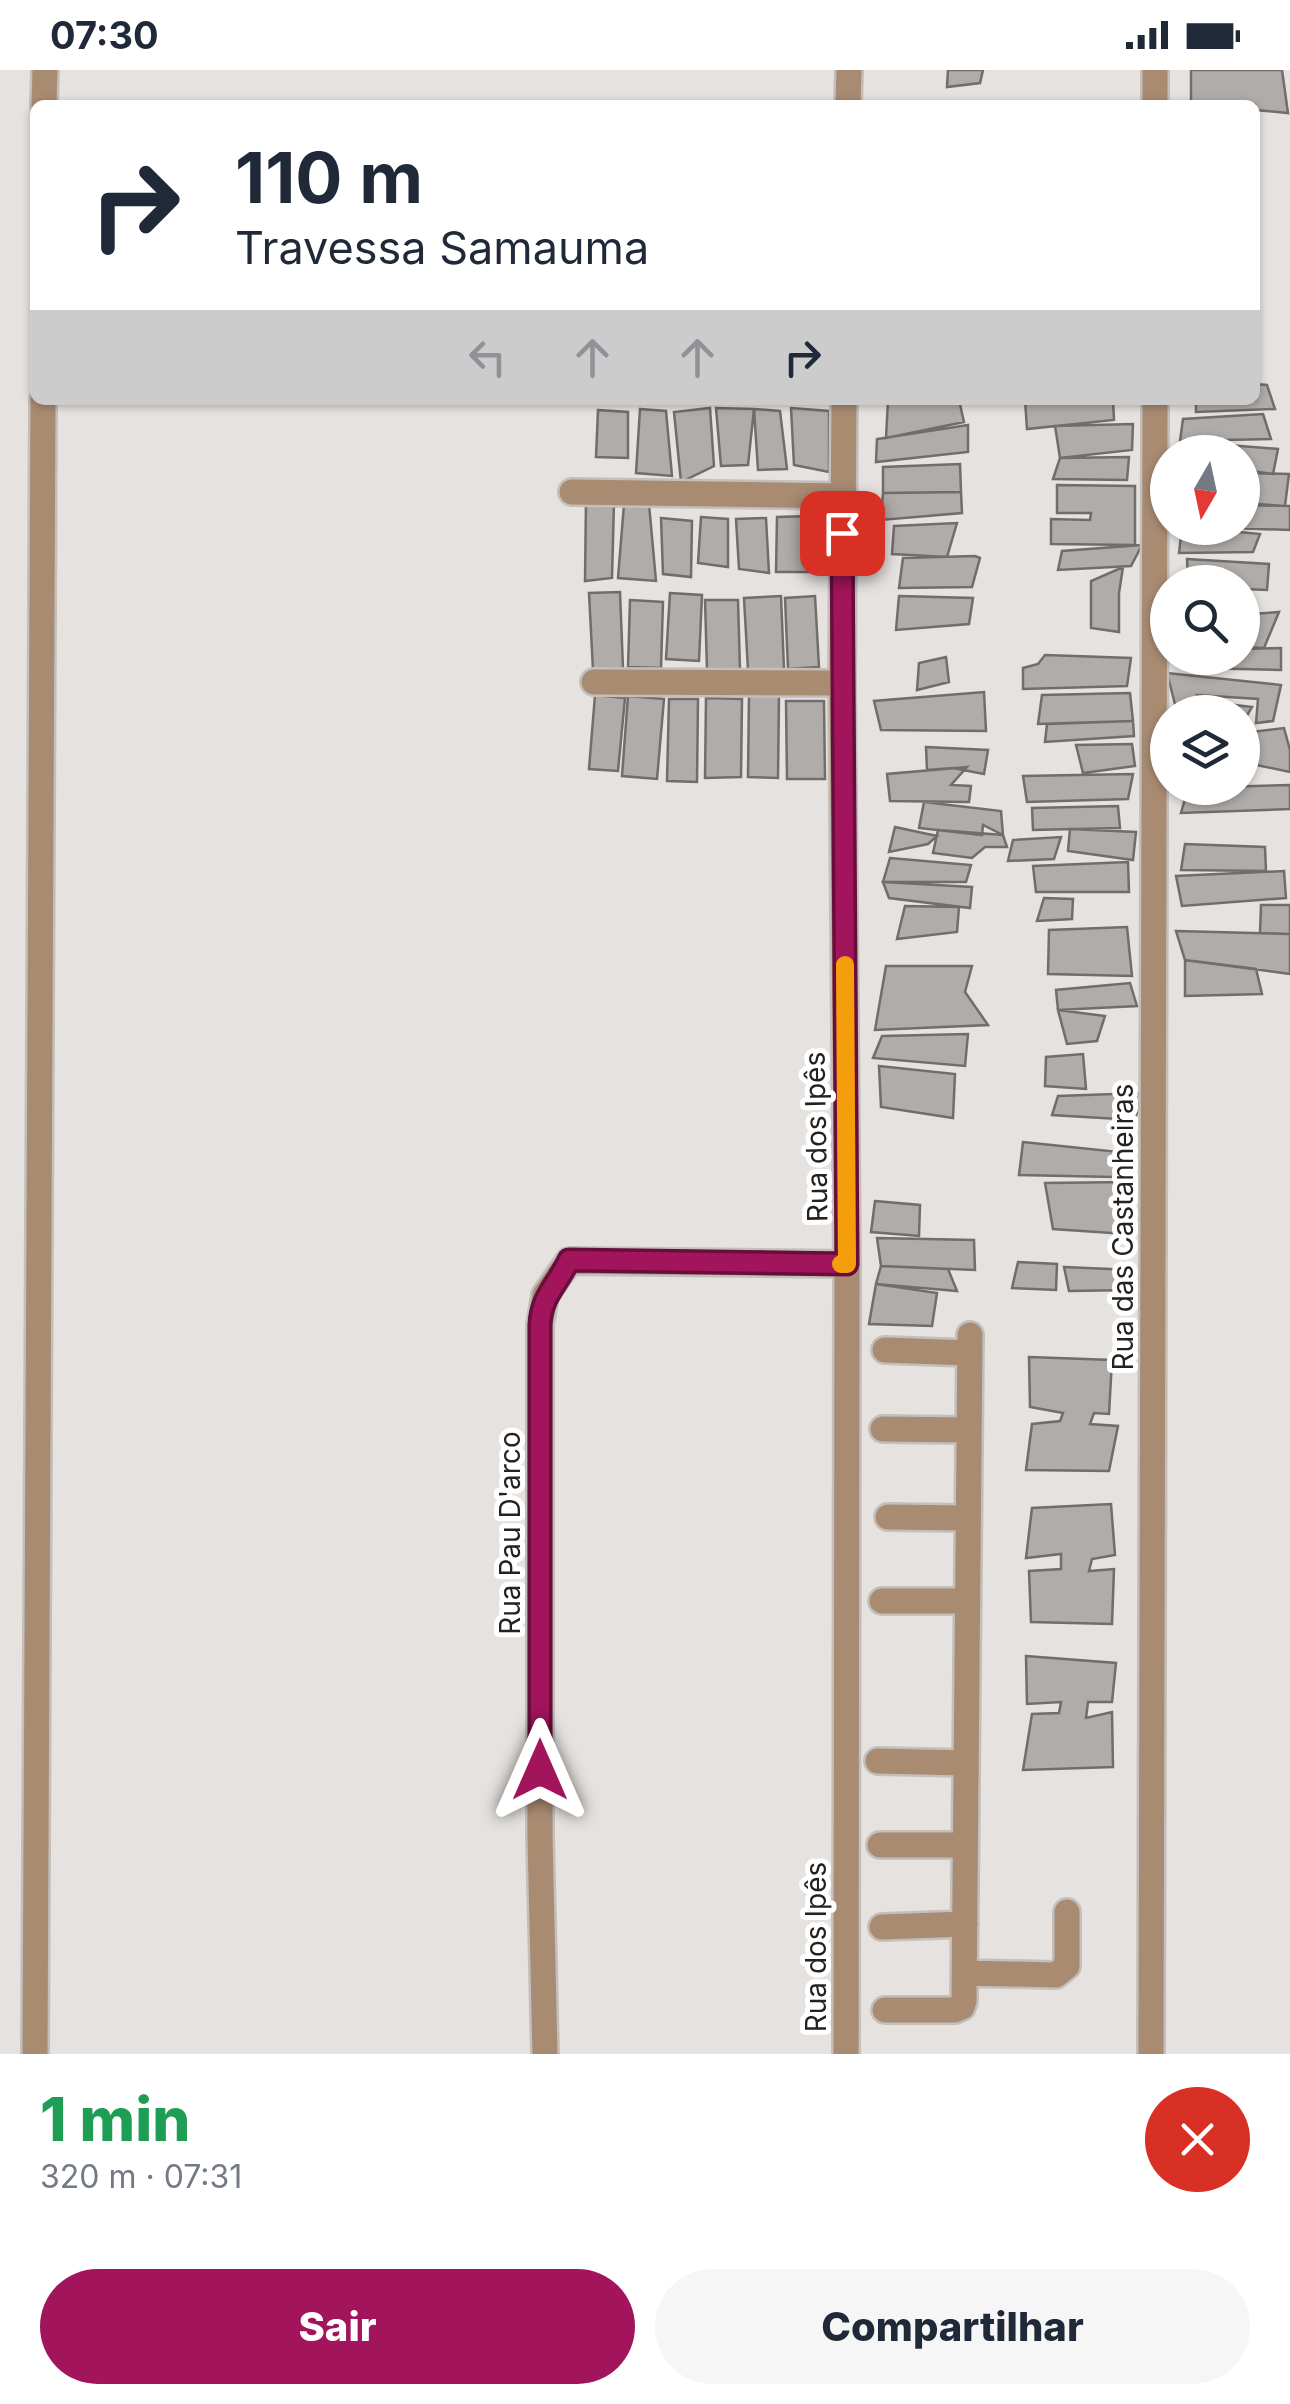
<!DOCTYPE html>
<html lang="pt">
<head>
<meta charset="utf-8">
<style>
	:root { --surface:#fff; --page:#f6f6f7; --text:#1f2937; --muted:#747a83; --accent:#a2155c }
	body { margin:0; font-family:Inter,sans-serif; background:var(--page); color:var(--text); height:100vh; display:flex; flex-direction:column; font-size:38px; white-space:nowrap }
	* { box-sizing:border-box; margin:0 }
	p { font-size:32px; color:var(--muted) }
	.icon { flex:none; width:55px; height:55px; fill:none; stroke:currentColor; stroke-width:2; stroke-linecap:round; stroke-linejoin:round }
	.map { position:relative; height:1984px; overflow:hidden }
	.drawer { display:flex; flex-direction:column; background:var(--surface); flex:1 }
	.drawer>* { flex:none }
	.banner { position:absolute; left:30px; top:30px; width:1230px; height:305px; border-radius:15px; box-shadow:0 2px 8px #0004; background:#fff; color:var(--text); overflow:hidden }
	.needle { width:65px; rotate:189deg }
	.controls { position:absolute; left:1150px; top:365px; display:grid; gap:20px }
	.controls a { display:grid; place-items:center; width:110px; height:110px; border-radius:50%; background:var(--surface); box-shadow:0 2px 8px #0004; font-size:50px }
	.pin { position:absolute; display:grid; place-items:center; width:85px; height:85px; color:#fff; margin:-42px; border-radius:20px; box-shadow:0 5px 15px #0006 }
	.me { position:absolute; width:110px; margin:-55px; rotate:0deg; stroke-linejoin:round; filter:drop-shadow(0 0 8px #0008) }
	.turn { display:flex; align-items:center; gap:35px; height:210px; padding:0 40px; font-size:45px }
	.turn .icon { width:130px; height:130px; stroke-width:2.5 }
	.turn b { display:block; font-size:70px; line-height:85px }
	.lanes { display:flex; align-items:center; height:95px; padding:0 40px; background:#0003; justify-content:center; gap:50px; direction:ltr }
	.lanes .off { opacity:.35 }
	.round { display:grid; place-items:center; flex:none; width:105px; height:105px; border-radius:52px; background:var(--page) }
	.summary { display:flex; align-items:center; justify-content:space-between; height:170px; padding:0 40px }
	h1 { font-size:60px; font-weight:800; line-height:75px; color:#1e9e55 }
	.primary-button { display:flex; gap:20px; margin-top:auto; padding:20px 40px }
	.primary-button a { flex:1; height:115px; border-radius:60px; background:var(--accent); color:#fff; font-size:40px; font-weight:800; line-height:115px; text-align:center }
	.primary-button a+a { background:var(--page); color:var(--text) }
	.status { display:flex; justify-content:space-between; align-items:center; height:70px; padding:0 50px; background:var(--surface); direction:ltr }
	.status svg { height:28px; fill:currentColor }
	.map>svg:first-child { display:block }
</style>
</head>
<body>
<div class="status"><b>07:30</b><svg viewBox="0 0 49 12"><path d="M0 12V9h3v3zM5 12V6h3v6zM10 12V3h3v9zM15 12V0h3v12zM26 1h20v11H26zM47 4h2v5h-2z"/></svg></div>
<div class="map">
<svg width="1290" height="1984" viewBox="0 0 1290 1984">
	<rect width="100%" height="100%" fill="#e5e2df"/>
	<!-- building -->
	<path fill="#afaca9" stroke="#706d6a" stroke-width="2.5" d="M948 0H983L980 13 947 17Z
		M1191 0H1282L1288 43 1255 40V35L1191 33Z
		M1255 314 1267 315 1275 339 1196 342V330H1255Z
		M888 330H959L964 352 886 368Z
		M1025 330H1113L1114 350 1027 359Z
		M710 338 714 396 681 412 674 342Z
		M716 338 754 339 748 395 721 396Z
		M791 338 829 341V402L794 395Z
		M640 339 666 341 672 406 636 403Z
		M754 339 780 341 787 399 758 400Z
		M598 340 628 342V388L596 387Z
		M1263 344 1271 369 1180 371 1183 349Z
		M1133 354 1132 380 1060 388 1055 356Z
		M968 355V382L876 392 877 369Z
		M1189 372 1278 379 1273 404 1242 400V382H1189Z
		M1129 387 1127 410 1053 409 1060 388Z
		M960 394 961 422 883 423V397Z
		M1242 403 1289 404 1285 436 1242 433Z
		M1057 415 1135 416V475L1051 474V449L1090 450 1091 443H1057Z
		M961 422 962 443 881 450 883 423Z
		M586 430 614 432 612 508 585 511Z
		M624 434H649L656 511 618 508Z
		M1242 435 1290 436V460L1230 458H1242Z
		M810 446V502H776L777 447Z
		M701 447 728 449V497L698 493Z
		M661 448 692 451 691 507 663 504Z
		M766 448 769 503 739 499 736 449Z
		M957 453 947 487 892 484 894 456Z
		M1182 458H1199L1260 464 1253 482 1179 483Z
		M1142 475 1131 496 1058 500 1062 481Z
		M975 486 980 488 972 517 899 518 903 488Z
		M1187 489 1269 494 1267 520 1242 519V512H1188Z
		M1123 497 1119 523V562L1091 558V511Z
		M620 522 623 598 593 600 589 523Z
		M670 523 702 525 699 591 666 589Z
		M781 526 784 599 748 600 744 528Z
		M815 526 819 597 788 599 785 528Z
		M899 526 973 528 969 554 896 560Z
		M630 530 663 532 661 598 628 597Z
		M705 530H738L740 600H707Z
		M1279 542 1264 578 1242 577V545Z
		M1281 578V600L1201 598 1204 588H1242V579Z
		M1045 585 1131 588 1127 616 1023 619V598L1038 594Z
		M946 587 949 612 917 620 919 593Z
		M1167 603 1281 615 1273 651 1256 653 1258 629 1197 625V642H1177Z
		M984 622 986 661 881 660 874 631Z
		M1130 623 1133 651 1038 654 1042 625Z
		M595 625 625 628 618 701 589 699Z
		M749 625 779 626 778 708 748 707Z
		M628 626 664 629 657 709 622 706Z
		M706 628 742 629 741 707 705 708Z
		M669 629H698L697 712 667 711Z
		M786 631H824L825 709H787Z
		M1201 631 1252 637 1242 654V642H1200Z
		M1133 651 1134 666 1045 672 1047 654Z
		M1284 658 1290 680V702L1242 692V663Z
		M1132 674 1135 696 1083 703 1076 675Z
		M926 677 988 680 984 704 953 698 927 700Z
		M967 697 951 715 971 716 969 732 890 731 887 704Z
		M1133 704 1128 729 1027 732 1023 706Z
		M1290 715V739L1181 743 1188 718Z
		M924 732 1001 741 1003 765 983 755 982 765 919 758Z
		M1118 736 1120 758 1033 760 1032 738Z
		M895 757 937 766 928 774 889 782Z
		M1070 759 1136 762 1133 790 1068 781Z
		M938 760 1003 765 1007 777H985L972 788 933 783Z
		M1061 767 1054 789 1008 791 1013 770Z
		M1185 774 1265 777 1266 801 1181 800Z
		M890 788 971 795 966 812H883Z
		M1128 792 1129 822H1036L1033 796Z
		M1284 801 1286 828 1182 836 1176 806Z
		M883 812 972 817 970 838 889 828Z
		M1044 828 1073 829 1072 849 1037 851Z
		M1261 835H1290V864L1260 863Z
		M905 836 959 837 957 862 897 869Z
		M1127 857 1132 906 1048 904 1049 860Z
		M1176 861 1290 864V904L1185 890Z
		M1185 890 1256 899 1262 924 1185 926Z
		M886 896H972L965 922 988 955 875 960Z
		M1130 913 1137 936 1058 940 1056 920Z
		M1058 940 1105 946 1097 971 1067 974Z
		M968 964 965 996 873 988 882 966Z
		M1083 984 1086 1019 1045 1016 1046 987Z
		M879 996 955 1004 953 1048 881 1037Z
		M1142 1023 1135 1050 1052 1045 1058 1026Z
		M1023 1072 1119 1082 1114 1107 1019 1105Z
		M1129 1112 1126 1164 1053 1159 1045 1113Z
		M875 1131 920 1135 919 1166 871 1162Z
		M877 1168 974 1170 975 1200 881 1196Z
		M1018 1192 1057 1194 1056 1220 1012 1218Z
		M881 1196 948 1199 957 1221 876 1214Z
		M1064 1197 1132 1200 1131 1220 1069 1221Z
		M876 1214 937 1223 932 1256 869 1254Z
		M1029 1287 1112 1290 1109 1344 1094 1343 1090 1354 1118 1356 1109 1401 1026 1400 1032 1354 1060 1351 1063 1343 1030 1337Z
		M1111 1434 1115 1485 1092 1489 1089 1501 1114 1499 1112 1554 1031 1552 1029 1501 1061 1499V1484L1026 1488 1032 1438Z
		M1026 1586 1116 1593 1112 1632H1088L1086 1648 1112 1642 1113 1697 1023 1700 1032 1644 1059 1643 1061 1632 1027 1634Z"/>
	<g fill="none" stroke-linecap="round" stroke-linejoin="round">
		<defs>
			<path id="minor" d="M44 35 45 0
				M848 35 849 0
				M1155 35V0
				M844 330 842 613 847 1194 846 1984
				M572 422 843 426
				M594 612 842 613
				M885 1280 969 1283
				M883 1359 969 1360
				M888 1447 967 1448
				M882 1531H966
				M878 1691 965 1693
				M880 1775H965
				M882 1857 965 1854
				M966 1903 1056 1905 1067 1896V1842
				M885 1940H955L962 1937 964 1931 970 1265
				M35 1984 43 330
				M545 1984 540 1767V1255L545 1225 569 1191 847 1194
				M1151 1984 1155 330"/>
		</defs>
		<!-- minor casing -->
		<use href="#minor" stroke="#c2bfbd" stroke-width="30"/>
		<!-- minor -->
		<use href="#minor" stroke="#a98b72" stroke-width="25"/>
	</g>
	<g fill="none" stroke-linecap="round" stroke-linejoin="round">
		<defs>
			<path id="route" d="M540 1700V1255C541 1226 558 1214 569 1190L847 1194 842 463"/>
		</defs>
		<!-- route casing -->
		<use href="#route" stroke="#690e3c" stroke-width="25"/>
		<!-- route -->
		<use href="#route" stroke="#a2155c" stroke-width="18"/>
		<!-- slow -->
		<path stroke="#f59e0b" stroke-width="18" d="M841 1194H847L845 895"/>
	</g>
	<g text-anchor="middle" dominant-baseline="central" stroke-width="10" stroke-linejoin="round" paint-order="stroke">
		<!-- street labels -->
		<g font-size="28" fill="#232221" stroke="#fff">
			<text transform="translate(816 1067) rotate(-91)">Rua dos Ipês</text>
			<text transform="translate(1123 1157) rotate(-90)">Rua das Castanheiras</text>
			<text transform="translate(510 1463) rotate(-90)">Rua Pau D'arco</text>
			<text transform="translate(816 1877) rotate(-90)">Rua dos Ipês</text>
		</g>
	</g>
</svg>
<div class="controls">
<a><svg class="needle" viewBox="-14 -14 28 28"><path d="M0-13l5 13h-10z" fill="#e53935"/><path d="M0 13l5-13h-10z" fill="#747a83"/></svg></a>
<a><svg class="icon" aria-label="search" viewBox="0 0 24 24"><circle cx="10" cy="10" r="6"/><path d="M15 15l6 6"/></svg></a>
<a><svg class="icon" aria-label="layers" viewBox="0 0 24 24"><path d="M12 4l9 5-9 5-9-5zM3 14l9 5 9-5"/></svg></a>
</div>
<div class="pin" style="left:842px;top:463px;background:#d93025"><svg class="icon" aria-label="arrive" viewBox="0 0 24 24"><path d="M6 21V4h12l-3 4 3 4H6"/></svg></div>
<svg class="me" style="left:540px;top:1700px" viewBox="-20 -20 40 40"><path d="M0-17L14 15 0 8-14 15z" fill="#a2155c" stroke="#fff" stroke-width="4"/></svg>
<div class="banner">
<div class="turn"><svg class="icon" aria-label="right" viewBox="0 0 24 24"><path d="M7 20v-9h11M14 6l5 5-5 5"/></svg><div><b>110 m</b>Travessa Samauma</div></div>
<div class="lanes"><svg class="icon off" aria-label="left" viewBox="0 0 24 24"><path d="M17 20v-9H6M10 6l-5 5 5 5"/></svg><svg class="icon off" aria-label="ahead" viewBox="0 0 24 24"><path d="M12 20V5M6 11l6-6 6 6"/></svg><svg class="icon off" aria-label="ahead" viewBox="0 0 24 24"><path d="M12 20V5M6 11l6-6 6 6"/></svg><svg class="icon" aria-label="right" viewBox="0 0 24 24"><path d="M7 20v-9h11M14 6l5 5-5 5"/></svg></div>
</div>
</div>
<section class="drawer">
<div class="summary"><div><h1>1 min</h1><p>320 m · 07:31</p></div><a class="round" style="background:#d93025;color:#fff"><svg class="icon" aria-label="close" viewBox="0 0 24 24"><path d="M6 6l12 12M18 6L6 18"/></svg></a></div>
<div class="primary-button"><a>Sair</a><a>Compartilhar</a></div>
</section>
</body>
</html>
